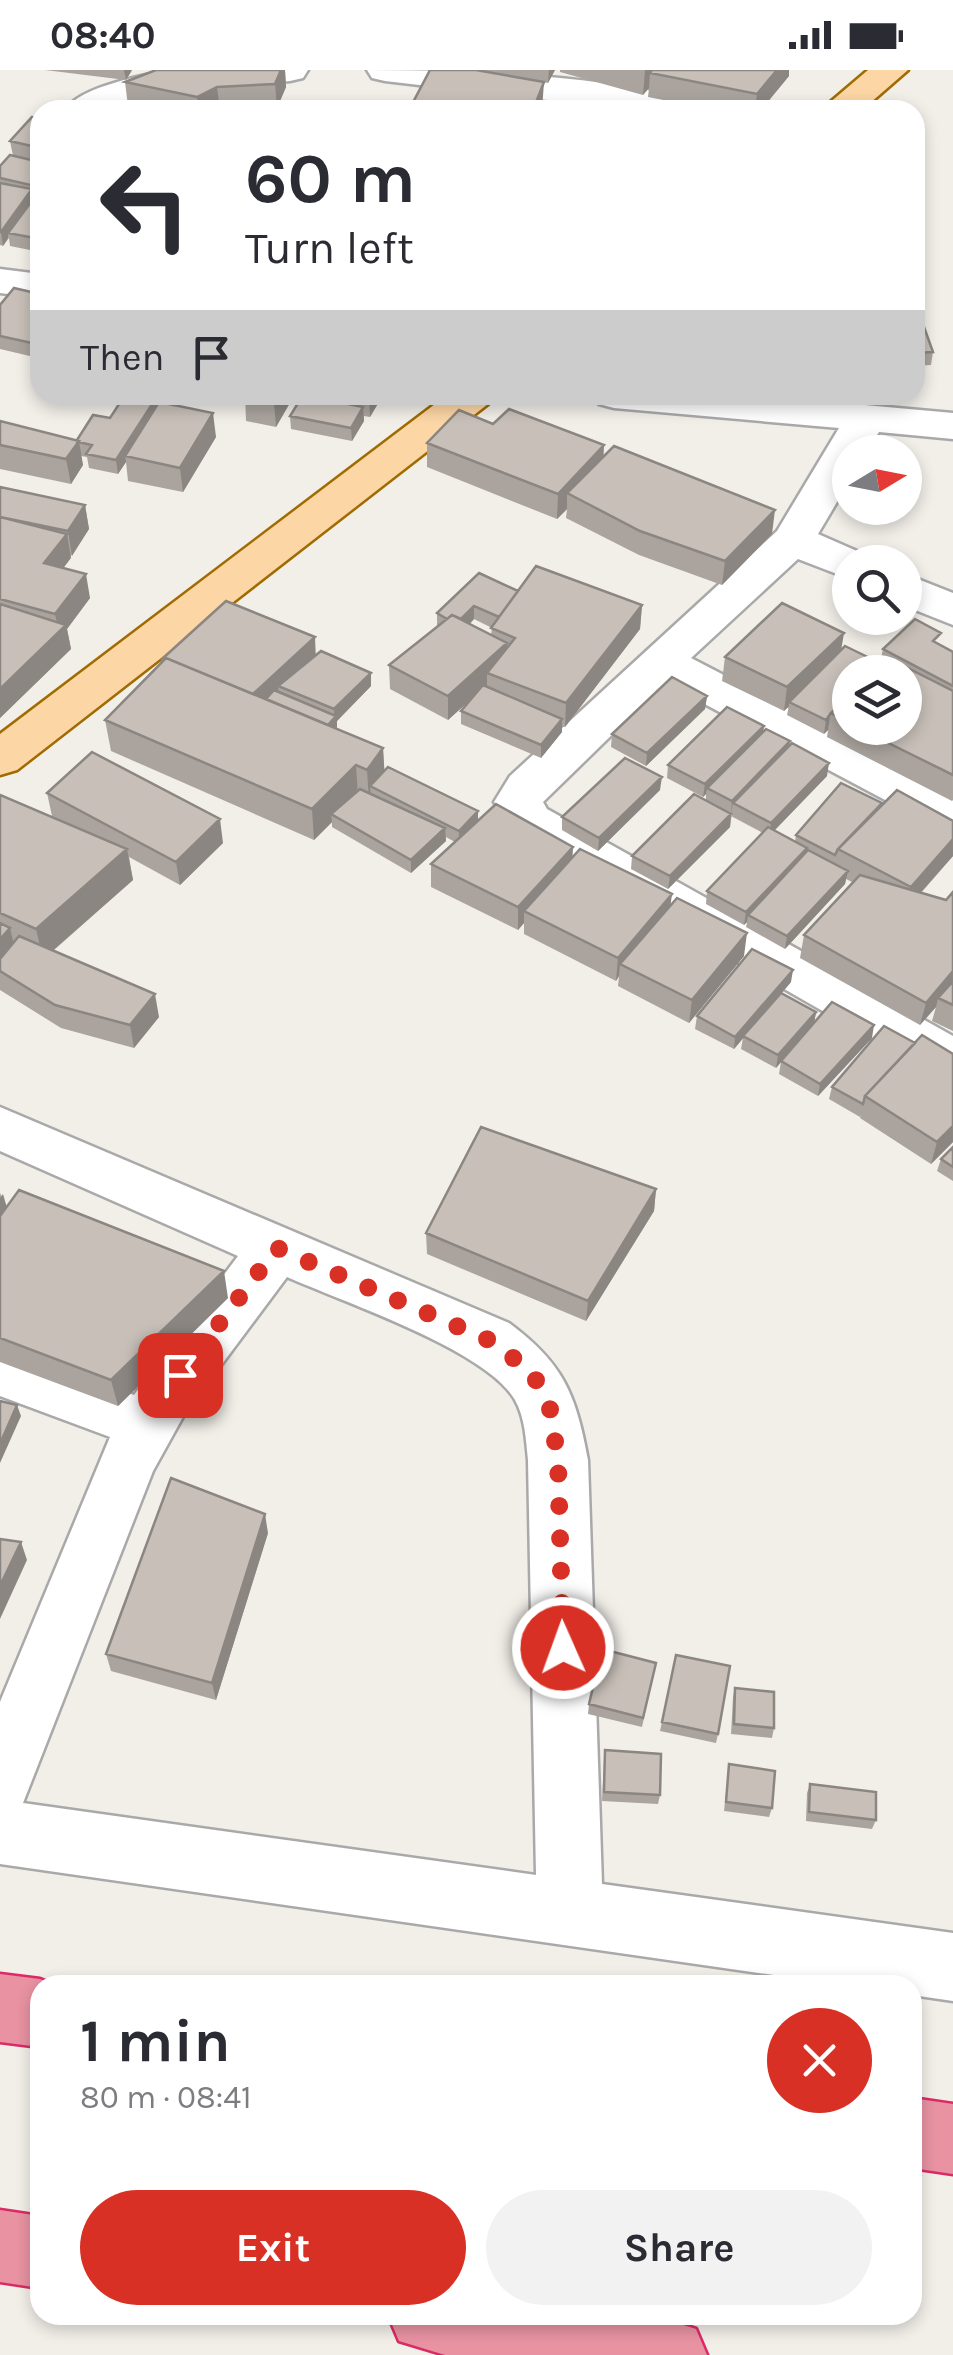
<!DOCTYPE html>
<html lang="en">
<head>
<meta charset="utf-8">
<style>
	:root { --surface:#fff; --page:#f2f2f3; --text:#2b2b33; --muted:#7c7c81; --accent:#d93025 }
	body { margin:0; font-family:Karla,sans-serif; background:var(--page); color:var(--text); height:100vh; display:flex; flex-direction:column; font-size:38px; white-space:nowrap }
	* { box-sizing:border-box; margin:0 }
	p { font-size:32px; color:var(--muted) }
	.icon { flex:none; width:55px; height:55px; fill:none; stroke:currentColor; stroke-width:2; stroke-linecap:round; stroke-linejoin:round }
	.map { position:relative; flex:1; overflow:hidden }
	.panel { position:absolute; left:30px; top:1905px; width:892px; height:350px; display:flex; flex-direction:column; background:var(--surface); border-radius:30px; box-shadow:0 5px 15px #0003 }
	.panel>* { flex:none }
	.top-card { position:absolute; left:30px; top:30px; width:895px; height:305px; border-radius:30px; box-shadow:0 5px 15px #0003; background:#fff; color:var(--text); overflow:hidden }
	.needle { width:65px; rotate:80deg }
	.controls { position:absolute; left:832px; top:365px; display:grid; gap:20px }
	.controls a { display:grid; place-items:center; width:90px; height:90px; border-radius:50%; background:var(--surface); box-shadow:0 5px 15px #0003; font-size:50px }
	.pin { position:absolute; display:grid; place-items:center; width:85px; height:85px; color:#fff; margin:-42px; border-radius:20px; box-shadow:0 5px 15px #0006 }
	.me { position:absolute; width:110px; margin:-55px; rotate:358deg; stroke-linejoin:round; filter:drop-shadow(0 0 8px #0008) }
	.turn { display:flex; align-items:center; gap:35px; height:210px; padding:0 50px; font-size:45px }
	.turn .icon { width:130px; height:130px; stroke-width:2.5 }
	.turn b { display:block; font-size:70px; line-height:85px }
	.then { display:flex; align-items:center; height:95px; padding:0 50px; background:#0003; gap:20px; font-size:38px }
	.round { display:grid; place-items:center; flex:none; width:105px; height:105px; border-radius:52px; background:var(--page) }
	.summary { display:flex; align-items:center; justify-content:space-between; height:170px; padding:0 50px }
	h1 { font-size:60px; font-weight:700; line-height:75px }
	.primary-button { display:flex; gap:20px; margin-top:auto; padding:20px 50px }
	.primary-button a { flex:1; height:115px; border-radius:60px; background:var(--accent); color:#fff; font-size:40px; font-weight:700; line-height:115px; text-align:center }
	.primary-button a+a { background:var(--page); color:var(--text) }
	.status { display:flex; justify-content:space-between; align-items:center; height:70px; padding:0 50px; background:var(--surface); direction:ltr }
	.status svg { height:28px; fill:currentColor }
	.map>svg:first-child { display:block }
</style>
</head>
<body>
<div class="status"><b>08:40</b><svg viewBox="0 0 49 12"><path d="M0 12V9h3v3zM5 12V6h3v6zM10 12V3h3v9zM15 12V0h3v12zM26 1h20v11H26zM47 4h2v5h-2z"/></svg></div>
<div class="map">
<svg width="953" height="2285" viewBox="0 0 953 2285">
	<rect width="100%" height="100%" fill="#f2efe9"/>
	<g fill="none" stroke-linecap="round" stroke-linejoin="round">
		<defs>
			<path id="minor" d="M172 0H308L303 8 290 11 184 20 147 27 112 40H65C81 16 144 5 172 0Z
				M367 0C481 0 594 5 705 32L710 40H633L385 11 372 8Z
				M0 199 40 204V228L0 223Z
				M593 325H754L953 343V369L879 362 866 382H850V410L818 464 866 485 870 492H850V509L798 489 691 588 953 724V762L936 757 665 613 543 732 547 739 953 966V1011L934 1005 513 763 494 732 510 706 777 461 839 358 614 338 599 334Z
				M905 504 953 523V555L905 536Z
				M0 1037 509 1253C563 1293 576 1324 588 1390L602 1814 953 1863V1931L912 1925V1915H843L0 1794V1632L110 1367 0 1326V1276L134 1325 238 1186 0 1081ZM287 1207C343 1232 487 1280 515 1330 525 1347 526 1371 528 1390L536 1805 23 1733 153 1401 184 1345Z"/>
			<path id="major" d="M868 0H908L862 40H821Z
				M447 325H494L488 334 17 700 0 705V664Z"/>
			<path id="highway" d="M0 1904 40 1909 55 1915H40V1977L0 1972Z
				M912 2028 953 2034V2104L912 2098Z
				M0 2140 40 2146V2218L0 2212Z
				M388 2245H652L696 2259 707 2285H445L399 2271Z"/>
		</defs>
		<!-- minor casing -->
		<use href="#minor" stroke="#a9a9a9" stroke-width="5"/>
		<!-- major casing -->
		<use href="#major" stroke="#a06b00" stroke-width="5"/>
		<!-- highway casing -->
		<use href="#highway" stroke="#dc2a67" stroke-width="5"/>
		<!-- minor -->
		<use href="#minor" fill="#fff" fill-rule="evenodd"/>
		<!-- major -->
		<use href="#major" fill="#fcd6a4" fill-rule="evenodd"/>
		<!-- highway -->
		<use href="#highway" fill="#e892a2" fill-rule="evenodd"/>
	</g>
	<!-- wall -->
	<path fill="#aba49e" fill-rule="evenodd" d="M45 0H132L126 10Z
		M156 0H285L286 17 277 38 147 40 128 36 125 12Z
		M430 0H555L548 13 510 6 544 36 542 40H410Z
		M560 0H789V6L761 40H714L648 27 649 18 643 25 560 2Z
		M40 49V182L10 176 9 168 3 176 0 175V96L13 86 10 71Z
		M40 224V284L39 280 34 287 0 279V235Z
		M915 244 933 282 931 295 915 296Z
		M245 325H383L370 347 364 346V351L352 371 291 359 290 346 298 333 291 331 276 357 246 351Z
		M167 327 163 333 216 367 183 422 128 411 126 392 118 404 89 398 87 387 81 386 83 395 71 414 0 399V351L77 370 110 348Z
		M493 354 604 386 772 464 722 515 639 485 566 448 567 439 557 449 427 397V373Z
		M0 417 85 435 89 459 63 498 90 528 67 559 71 579 0 648Z
		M518 521 642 535 640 559 565 657 562 656V662L541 688 461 654V641L472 628 448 650 390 619 389 595 437 557V543ZM474 549 492 558 491 565 470 554Z
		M939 574 953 582V730L952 731 827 667 828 660 824 664 787 645 789 636 784 641 722 611 725 587 841 581 880 593 883 579ZM850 602 905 658H850Z
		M316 585 371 603V616L337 651V659L383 678 384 701 478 751 572 788 670 836 744 886 689 953 618 916 619 906 616 911 524 864V853L518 860 431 817V794L455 772 446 767V771L411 803 332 757V752L314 770 111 681 105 650 162 591V589Z
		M707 626 705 639 646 696 611 677 612 664Z
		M764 656 763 662 789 676 827 706 774 761 795 772 796 765 881 736 953 786 921 823 946 830 953 822V961L932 951 936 937 920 955 800 888 804 865 854 813 846 809 845 814 785 879 746 857 747 852 744 855 706 834 707 821 763 763 731 746 732 743 730 757 668 819 631 799 632 786 706 730V724L703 727 667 708 668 695Z
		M660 720 598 781 562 760V747Z
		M47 723 223 773 180 815 129 787 133 810 53 881 159 947 134 978 61 958 0 920V725L62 751 52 746Z
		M791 912 782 923 816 942 814 953 872 968 818 1026 779 1004 781 992 776 998 741 979 743 968 734 979 695 959 697 946Z
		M915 973 953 1072 931 1094 860 1048 861 1045 860 1047 829 1029 832 1017Z
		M953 1077V1111L937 1101 941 1089Z
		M656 1119 654 1141 586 1251 427 1184 426 1163Z
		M0 1123 7 1137 228 1228 118 1336 0 1292Z
		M268 1463 216 1630 111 1601 106 1584Z
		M676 1585 718 1664 716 1673 660 1661Z
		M656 1593 642 1657 588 1644 589 1634Z
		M735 1618 774 1658 772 1668 731 1664 733 1627Z
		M604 1689 660 1725 658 1734 602 1731Z
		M729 1694 772 1738 769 1747 724 1741Z
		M810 1714 876 1750 872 1759 806 1751 807 1723Z"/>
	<!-- shaded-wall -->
	<path fill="#8b8681" d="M124 0H132L126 10Z
		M281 0H285L286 17 277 38 275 14Z
		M549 0H555L548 13Z
		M645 0H662L650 3 649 18 643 25Z
		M777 0H789V6L761 40H755L757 24Z
		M544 12 542 40H533Z
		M217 17 220 40H198L197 27Z
		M32 119 34 132 8 163V168L3 176 1 162Z
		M40 263V272L38 271 39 280 34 287 32 273Z
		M158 325H167V327L129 387 125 386 126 392 118 404 116 390Z
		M278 325H290L291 331 276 357 274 332Z
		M369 325H383L370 347Z
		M363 337 364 351 352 371 351 358Z
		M213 343 216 367 183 422 180 398Z
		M79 371 83 395 71 414 66 389Z
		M604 375 603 400 567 423V439L557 449 558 424Z
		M85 435 89 459 72 486 68 461Z
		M775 440 772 464 722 515 725 491Z
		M67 464 71 488 49 517 44 493Z
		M86 504 90 528 67 559 71 579 0 648V619L59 562 55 544Z
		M642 535 640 559 565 657 566 633Z
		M474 536V549L457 566V553Z
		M844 563 840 587 789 632V636L784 641 787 617Z
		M315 567 316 591 278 616 279 626 264 640 250 626Z
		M507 573 506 597 487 603V615L448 650V626Z
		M371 603V616L337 651V659L321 663 334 648V639Z
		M707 626 705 639 646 696 647 683Z
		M830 647 828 660 824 664 826 650Z
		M562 649V662L541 688V675Z
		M764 656 762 669 707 718 706 724 703 727 705 714Z
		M790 671 788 684 733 733 731 744 732 731Z
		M383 678 385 709 370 716 371 728 369 731 367 700Z
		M829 693 827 706 769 766 771 753Z
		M356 695 358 726 331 744 332 752 314 770 312 739Z
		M662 707 660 720 598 781 599 768Z
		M478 741V754L459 774V761Z
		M731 744 730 757 668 819 670 806Z
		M220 749 223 773 180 815 176 792Z
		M445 758 446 771 411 803V790Z
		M953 769V786L905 840 911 817Z
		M573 777 572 800 524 841V853L518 860V837Z
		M807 778 805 791 748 845 747 852 744 855 746 842Z
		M127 779 133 810 43 889 36 859Z
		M848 801 845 814 785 879 787 866Z
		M672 824 669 847 620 894 619 906 616 911 618 888Z
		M10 858 17 888 0 901V869Z
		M747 863 744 886 689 953 692 930Z
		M793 900 791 912 734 979 735 967Z
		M953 901V917L938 928 936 937 920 955 926 933Z
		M155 924 159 947 134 978 130 955Z
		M816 942 814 954 776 998 778 985Z
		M874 955 872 968 818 1026 820 1014Z
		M953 1056V1072L931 1094 937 1072Z
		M656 1119 654 1141 586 1251 588 1231Z
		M3 1124 9 1145 0 1158V1128Z
		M224 1201 228 1228 118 1336 111 1310Z
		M17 1335 21 1346 0 1393V1374Z
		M265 1444 268 1463 216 1630 212 1613Z
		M21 1472 27 1490 0 1549V1516Z"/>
	<!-- building -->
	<path fill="#c7bfb8" stroke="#8b8681" stroke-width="2.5" d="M156 0H281L275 14 217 17 197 27 125 12Z
		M430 0H476L544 12 533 40H426L410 38Z
		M652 0H777L757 24 650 3Z
		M32 47 40 49V78L10 71Z
		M10 85 40 92 39 117 0 108V96Z
		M0 113 32 119 1 162H0Z
		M40 120V169L8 163Z
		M14 218 40 224V263L32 273 0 266V235Z
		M919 243 933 282 915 283V244Z
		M125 325H158L116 390 86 384 92 375 78 372 79 371 77 370 93 345 110 348Z
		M245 325H278L274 332 244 326Z
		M303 325 363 337 351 358 290 346Z
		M159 332 213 343 180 398 125 386Z
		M509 339 604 375 558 424 427 373 459 340 493 354Z
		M0 351 79 371 66 389 0 375Z
		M614 376 775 440 725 491 640 461 567 423Z
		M0 417 85 435 68 461 0 447Z
		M0 447 67 464 44 493 86 504 55 544 0 529Z
		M536 496 642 535 566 633 487 603 515 568 491 558Z
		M479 503 518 521 499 547 474 536 461 549 452 545 447 549 437 543Z
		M226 531 315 567 253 624 166 588 164 590 162 589Z
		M782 533 844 563 787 617 725 587Z
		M0 534 66 555 0 619Z
		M452 545 507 573 448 626 389 595Z
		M915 549 941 563 933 571 953 582V616L883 579Z
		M845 576 882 594 873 602H850V625L831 643 826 650 789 632Z
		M321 581 371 603 334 639 278 616Z
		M166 588 383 678 367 700 356 695 312 739 105 650Z
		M888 588 953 621V705L858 658H905V602H873Z
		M672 607 707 626 647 683 612 664Z
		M483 615 562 649 541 675 461 641Z
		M274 620 336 646 328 655 266 629Z
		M850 625V653L831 643Z
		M727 637 764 656 705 714 668 695Z
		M766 659 790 671 732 731 707 718Z
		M792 673 829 693 771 753 733 733Z
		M92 682 220 749 176 792 47 723Z
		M625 688 662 707 599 768 562 747Z
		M388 697 478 741 459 761 370 716Z
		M841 713 882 733 838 779 835 785 796 765Z
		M360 719 445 758 411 790 331 744Z
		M897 720 953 751V769L911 817 838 779Z
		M694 724 731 744 670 806 632 786Z
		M0 725 127 779 36 859 0 843Z
		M496 734 573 777 518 837 431 794Z
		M768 757 807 778 746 842 707 821Z
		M580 779 672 824 618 888 524 841Z
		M808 780 848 801 787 866 748 845Z
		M860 805 946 830 953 822V901L926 933 804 865Z
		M677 828 747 863 692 930 620 894Z
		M0 853 10 858 0 869Z
		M19 866 155 924 130 955 55 935 0 901V889Z
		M752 879 793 900 735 967 697 946Z
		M953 911V935L938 928Z
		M781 923 816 942 778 985 743 966Z
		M832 932 874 955 820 1014 781 991Z
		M884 956 915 973 865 1026 863 1034 832 1017Z
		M922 965 953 984V1056L937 1072 865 1026Z
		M481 1057 656 1119 588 1231 426 1163Z
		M953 1077V1097L941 1089Z
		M19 1120 224 1201 111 1310 0 1268V1146Z
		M0 1331 17 1335 0 1374Z
		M171 1408 265 1444 212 1613 106 1584Z
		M0 1469 21 1472 0 1516Z
		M602 1579 656 1593 643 1648 589 1634Z
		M676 1585 730 1596 718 1664 662 1652Z
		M735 1618 774 1622V1658L734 1654Z
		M605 1680 661 1684 660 1725 604 1722Z
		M729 1694 775 1701 772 1738 726 1732Z
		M810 1714 876 1722V1750L809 1742Z"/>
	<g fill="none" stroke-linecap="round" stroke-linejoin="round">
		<!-- route -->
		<path stroke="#d93025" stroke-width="18" stroke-dasharray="0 32.4" d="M180 1305 277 1178 489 1270 532 1302 550 1339 558 1390 563 1578"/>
	</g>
</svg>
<div class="controls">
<a><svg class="needle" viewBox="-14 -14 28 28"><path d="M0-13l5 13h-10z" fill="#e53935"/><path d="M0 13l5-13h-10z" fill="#7c7c81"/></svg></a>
<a><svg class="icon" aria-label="search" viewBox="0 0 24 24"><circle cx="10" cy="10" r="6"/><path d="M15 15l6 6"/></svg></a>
<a><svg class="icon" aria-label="layers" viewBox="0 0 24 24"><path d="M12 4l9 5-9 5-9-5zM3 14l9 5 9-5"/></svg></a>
</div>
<div class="pin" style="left:180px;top:1305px;background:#d93025"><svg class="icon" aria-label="arrive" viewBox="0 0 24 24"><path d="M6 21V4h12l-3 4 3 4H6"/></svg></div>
<svg class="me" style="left:563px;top:1578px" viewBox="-20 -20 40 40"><circle r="17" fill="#d93025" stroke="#fff" stroke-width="3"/><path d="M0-11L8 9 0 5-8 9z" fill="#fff"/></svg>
<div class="top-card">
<div class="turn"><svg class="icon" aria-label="left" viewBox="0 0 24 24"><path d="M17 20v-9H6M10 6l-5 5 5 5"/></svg><div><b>60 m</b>Turn left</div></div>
<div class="then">Then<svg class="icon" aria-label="arrive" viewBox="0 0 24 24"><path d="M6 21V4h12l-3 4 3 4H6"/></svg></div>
</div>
<section class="panel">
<div class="summary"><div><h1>1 min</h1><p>80 m · 08:41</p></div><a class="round" style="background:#d93025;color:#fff"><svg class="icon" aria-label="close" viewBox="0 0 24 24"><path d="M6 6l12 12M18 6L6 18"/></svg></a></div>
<div class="primary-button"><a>Exit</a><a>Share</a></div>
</section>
</div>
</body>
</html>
